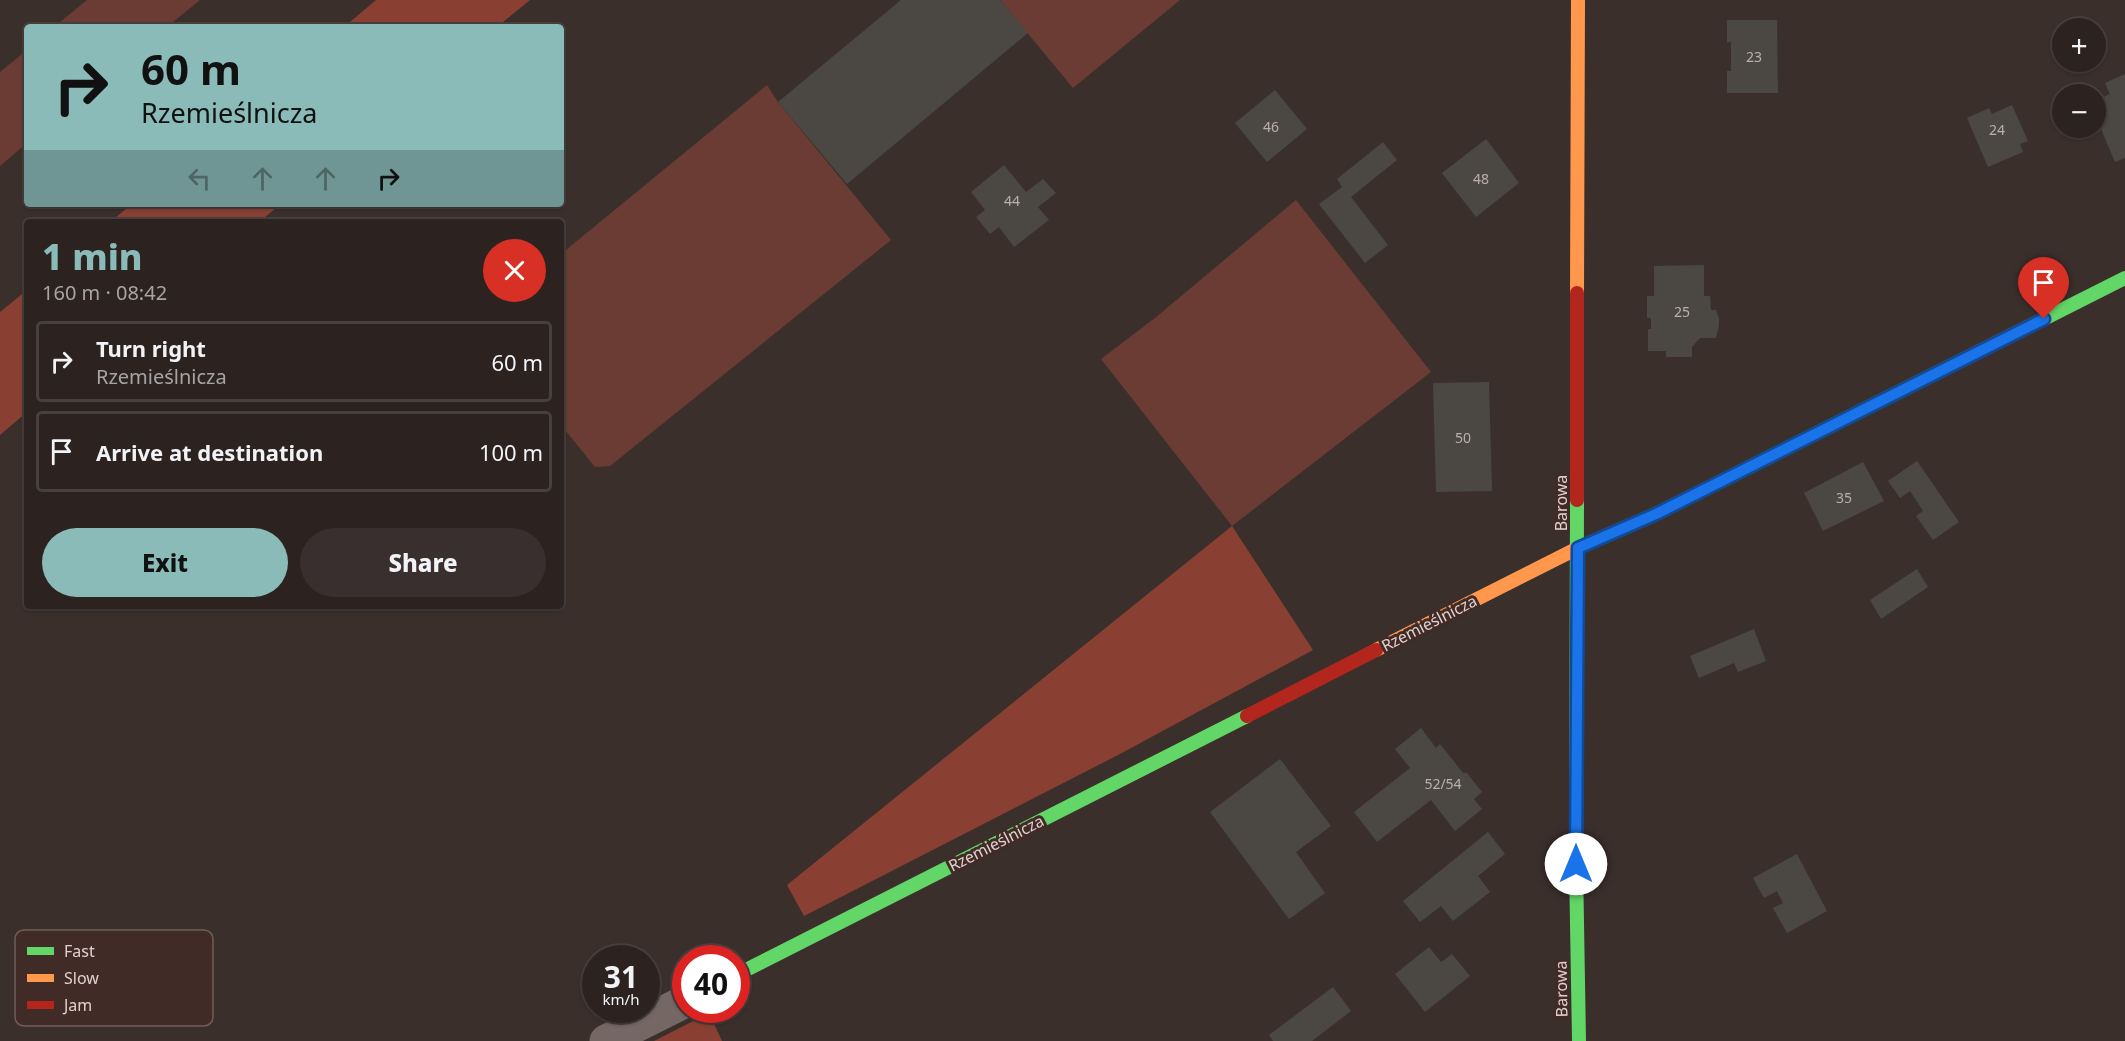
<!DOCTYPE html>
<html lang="en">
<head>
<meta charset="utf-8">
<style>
	:root { --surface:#2c2321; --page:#382f2e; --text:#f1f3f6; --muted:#a6a4a5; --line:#48403f; --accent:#8bbbb9 }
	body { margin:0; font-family:"Noto Sans",sans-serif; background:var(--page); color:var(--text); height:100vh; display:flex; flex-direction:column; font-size:22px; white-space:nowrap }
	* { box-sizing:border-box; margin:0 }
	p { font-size:20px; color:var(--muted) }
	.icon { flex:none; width:33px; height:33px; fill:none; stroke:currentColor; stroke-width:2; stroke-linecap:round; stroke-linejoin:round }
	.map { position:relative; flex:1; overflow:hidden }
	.sheet { position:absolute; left:24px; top:219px; width:540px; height:390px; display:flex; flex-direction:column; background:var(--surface); border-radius:6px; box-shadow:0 2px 4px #0004,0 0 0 2px var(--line) }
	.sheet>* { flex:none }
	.guide { position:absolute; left:24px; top:24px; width:540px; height:183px; border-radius:6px; box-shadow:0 2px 4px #0004,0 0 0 2px var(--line); background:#8bbbb9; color:#111; overflow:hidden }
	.fabs { position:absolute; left:2052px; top:18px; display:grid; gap:12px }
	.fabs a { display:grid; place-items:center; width:54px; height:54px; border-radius:50%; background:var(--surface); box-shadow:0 2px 4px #0004,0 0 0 2px var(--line); font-size:30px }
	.speed { position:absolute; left:582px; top:945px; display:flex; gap:12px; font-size:30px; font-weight:700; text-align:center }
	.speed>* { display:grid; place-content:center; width:78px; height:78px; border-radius:50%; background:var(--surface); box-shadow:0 2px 4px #0004,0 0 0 2px var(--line); line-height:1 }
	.speed small { font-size:15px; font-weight:400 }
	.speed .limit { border:9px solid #d22; background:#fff; color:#111 }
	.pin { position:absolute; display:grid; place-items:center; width:51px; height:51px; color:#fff; margin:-62px -26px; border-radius:50% 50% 50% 0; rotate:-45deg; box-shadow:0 0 6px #0007 }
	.pin .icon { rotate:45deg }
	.me { position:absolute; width:66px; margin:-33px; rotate:0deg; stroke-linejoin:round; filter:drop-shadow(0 0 4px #0008) }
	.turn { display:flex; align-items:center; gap:21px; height:126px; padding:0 18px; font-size:27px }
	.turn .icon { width:78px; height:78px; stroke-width:2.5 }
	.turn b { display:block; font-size:42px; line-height:51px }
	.lanes { display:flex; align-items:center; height:57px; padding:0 18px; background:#0003; justify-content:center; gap:30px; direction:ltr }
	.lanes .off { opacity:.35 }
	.round { display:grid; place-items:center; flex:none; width:63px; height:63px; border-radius:32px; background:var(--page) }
	.headline { display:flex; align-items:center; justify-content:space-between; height:102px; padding:0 18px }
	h1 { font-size:36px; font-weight:800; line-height:45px; color:var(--accent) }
	.button { display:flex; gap:12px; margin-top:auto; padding:12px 18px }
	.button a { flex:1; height:69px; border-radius:36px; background:var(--accent); color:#111; font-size:24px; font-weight:800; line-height:69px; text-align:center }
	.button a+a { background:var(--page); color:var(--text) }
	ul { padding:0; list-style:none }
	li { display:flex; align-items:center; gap:18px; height:81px; margin:0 12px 9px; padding:0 6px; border:3px solid var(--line); border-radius:6px }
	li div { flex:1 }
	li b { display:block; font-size:22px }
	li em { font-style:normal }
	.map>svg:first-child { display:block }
</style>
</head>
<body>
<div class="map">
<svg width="2125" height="1041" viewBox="0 0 2125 1041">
	<rect width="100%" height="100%" fill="#3b2f2c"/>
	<!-- green -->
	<path fill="#6b3c33" d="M87 0H200L167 27H54Z
		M1000 0H1180L1073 88Z
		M27 50V143L0 166V72Z
		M767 85 778 102 891 240 610 466 595 467 561 425V254Z
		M1296 200 1431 372 1232 526 1101 359 1155 318Z"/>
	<!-- forest -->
	<path fill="#894033" d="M376 0H530L497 27H344Z
		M132 204H281L259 222H110Z
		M27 290V412L0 435V312Z
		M1232 526 1313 650 1118 755 804 916 787 885Z
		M709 1013 722 1041H654Z"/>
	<!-- building -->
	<path fill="#4b4844" d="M901 0H1000L1028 33 847 184 778 102Z
		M1727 20H1777L1778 93H1727V71H1731V42H1727Z
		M2125 74V158L2115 162 2096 117V101L2110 94 2105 83Z
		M1275 90 1307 129 1267 162 1235 123Z
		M2012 105 2028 141 2020 144 2023 152 1988 167 1967 118 1989 108 1992 114Z
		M1486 139 1519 183 1476 217 1442 173Z
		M1383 142 1397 160 1351 197 1388 245 1365 263 1319 204 1342 187 1337 179Z
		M1004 165 1026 192 1043 179 1056 193 1038 207 1049 220 1014 247 999 227 990 234 976 217 985 210 971 192Z
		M1704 265V296H1710L1711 310H1716L1719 319V325L1716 338H1700L1692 347V357H1666V351H1648V329H1651V318H1647V296H1654V266Z
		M1489 382 1492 491 1436 492 1433 383Z
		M1917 461 1959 522 1933 540 1916 516 1923 511 1910 491 1900 498 1888 481Z
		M1863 462 1884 501 1823 531 1804 493Z
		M1917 569 1928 587 1881 619 1870 600Z
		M1754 629 1766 661 1738 672 1734 663 1699 678 1690 656Z
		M1421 728 1436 748 1440 744 1464 774 1466 772 1482 792 1474 799 1482 809 1455 831 1431 800 1377 842 1354 812 1410 768 1395 749Z
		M1280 759 1331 826 1296 852 1325 893 1289 919 1210 812Z
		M1488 832 1505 854 1478 876 1490 892 1453 921 1441 906 1420 922 1403 901Z
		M1797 854 1827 911 1787 933 1773 908 1783 903 1777 891 1764 898 1753 878Z
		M1429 947 1441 962 1452 954 1470 976 1425 1012 1395 974Z
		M1333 987 1351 1011 1312 1041H1273L1269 1035Z"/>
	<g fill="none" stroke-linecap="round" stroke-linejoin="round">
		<!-- street -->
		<path stroke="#746764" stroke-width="33" d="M606 1041 686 1001"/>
		<!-- fast -->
		<path stroke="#63d668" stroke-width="14" d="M1577 500 1576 864 1579 1041
			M1580 547 1656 514 2125 278
			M736 975 1247 716"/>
		<!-- slow -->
		<path stroke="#ff974d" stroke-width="14" d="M1577 293 1578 0
			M1376 650 1580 547"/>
		<!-- jam -->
		<path stroke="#b3261e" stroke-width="14" d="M1577 500V293
			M1247 716 1376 650"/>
	</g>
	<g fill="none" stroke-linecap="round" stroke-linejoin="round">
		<defs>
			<path id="route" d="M1576 864 1578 548 1656 514 2044 319"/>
		</defs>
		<!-- route casing -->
		<use href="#route" stroke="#114b97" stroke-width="15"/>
		<!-- route -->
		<use href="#route" stroke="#1a73e8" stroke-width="10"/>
	</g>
	<g text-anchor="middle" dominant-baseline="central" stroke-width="6" stroke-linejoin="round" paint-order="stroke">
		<!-- number labels -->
		<g font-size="14" fill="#bbafac">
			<text x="1754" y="56">23</text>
			<text x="1271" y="126">46</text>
			<text x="1997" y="129">24</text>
			<text x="1481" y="178">48</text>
			<text x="1012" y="200">44</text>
			<text x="1682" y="311">25</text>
			<text x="1463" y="437">50</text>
			<text x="1844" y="497">35</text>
			<text x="1443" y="783">52/54</text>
		</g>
		<!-- street labels -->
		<g font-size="16" fill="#e0d1ce" stroke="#412b26">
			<text transform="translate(1561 503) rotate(-90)">Barowa</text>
			<text transform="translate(1429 623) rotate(-27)">Rzemieślnicza</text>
			<text transform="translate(996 843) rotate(-27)">Rzemieślnicza</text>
			<text transform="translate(1561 989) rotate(-91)">Barowa</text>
		</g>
	</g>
	<!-- legend -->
	<rect x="15" y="930" width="198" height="96" rx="9" fill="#412b26" stroke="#715d58" stroke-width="1.5"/>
	<rect x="27" y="947" width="27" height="8" fill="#63d668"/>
	<rect x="27" y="974" width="27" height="8" fill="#ff974d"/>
	<rect x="27" y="1001" width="27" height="8" fill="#b3261e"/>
	<g font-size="16" fill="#e0d1ce">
		<text x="64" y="957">Fast</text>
		<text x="64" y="984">Slow</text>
		<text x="64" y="1011">Jam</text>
	</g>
</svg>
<div class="fabs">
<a>+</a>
<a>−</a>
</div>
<div class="speed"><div>31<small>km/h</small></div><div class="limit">40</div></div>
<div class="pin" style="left:2044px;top:319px;background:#d93025"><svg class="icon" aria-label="arrive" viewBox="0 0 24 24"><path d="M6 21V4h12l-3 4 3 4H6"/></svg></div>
<svg class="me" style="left:1576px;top:864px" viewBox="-20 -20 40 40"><circle r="19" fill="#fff"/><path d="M0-13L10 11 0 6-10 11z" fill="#1a73e8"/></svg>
<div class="guide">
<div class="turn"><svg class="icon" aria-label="right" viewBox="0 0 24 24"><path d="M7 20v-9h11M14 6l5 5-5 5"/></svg><div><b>60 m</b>Rzemieślnicza</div></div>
<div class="lanes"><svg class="icon off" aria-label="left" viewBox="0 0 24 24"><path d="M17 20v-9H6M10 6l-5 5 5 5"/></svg><svg class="icon off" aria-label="ahead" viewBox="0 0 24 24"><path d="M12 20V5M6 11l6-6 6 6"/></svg><svg class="icon off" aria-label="ahead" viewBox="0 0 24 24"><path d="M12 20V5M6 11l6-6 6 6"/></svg><svg class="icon" aria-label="right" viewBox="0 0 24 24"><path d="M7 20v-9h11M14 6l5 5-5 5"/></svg></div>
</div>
<section class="sheet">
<div class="headline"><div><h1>1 min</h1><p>160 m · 08:42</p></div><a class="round" style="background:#d93025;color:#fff"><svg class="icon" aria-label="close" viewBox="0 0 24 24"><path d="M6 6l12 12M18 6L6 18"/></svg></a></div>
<ul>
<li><svg class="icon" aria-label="right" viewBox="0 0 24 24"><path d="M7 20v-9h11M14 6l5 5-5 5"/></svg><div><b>Turn right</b><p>Rzemieślnicza</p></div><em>60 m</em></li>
<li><svg class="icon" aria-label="arrive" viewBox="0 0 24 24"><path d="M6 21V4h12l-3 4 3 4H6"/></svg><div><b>Arrive at destination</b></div><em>100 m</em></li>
</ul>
<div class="button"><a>Exit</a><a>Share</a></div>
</section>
</div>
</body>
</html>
